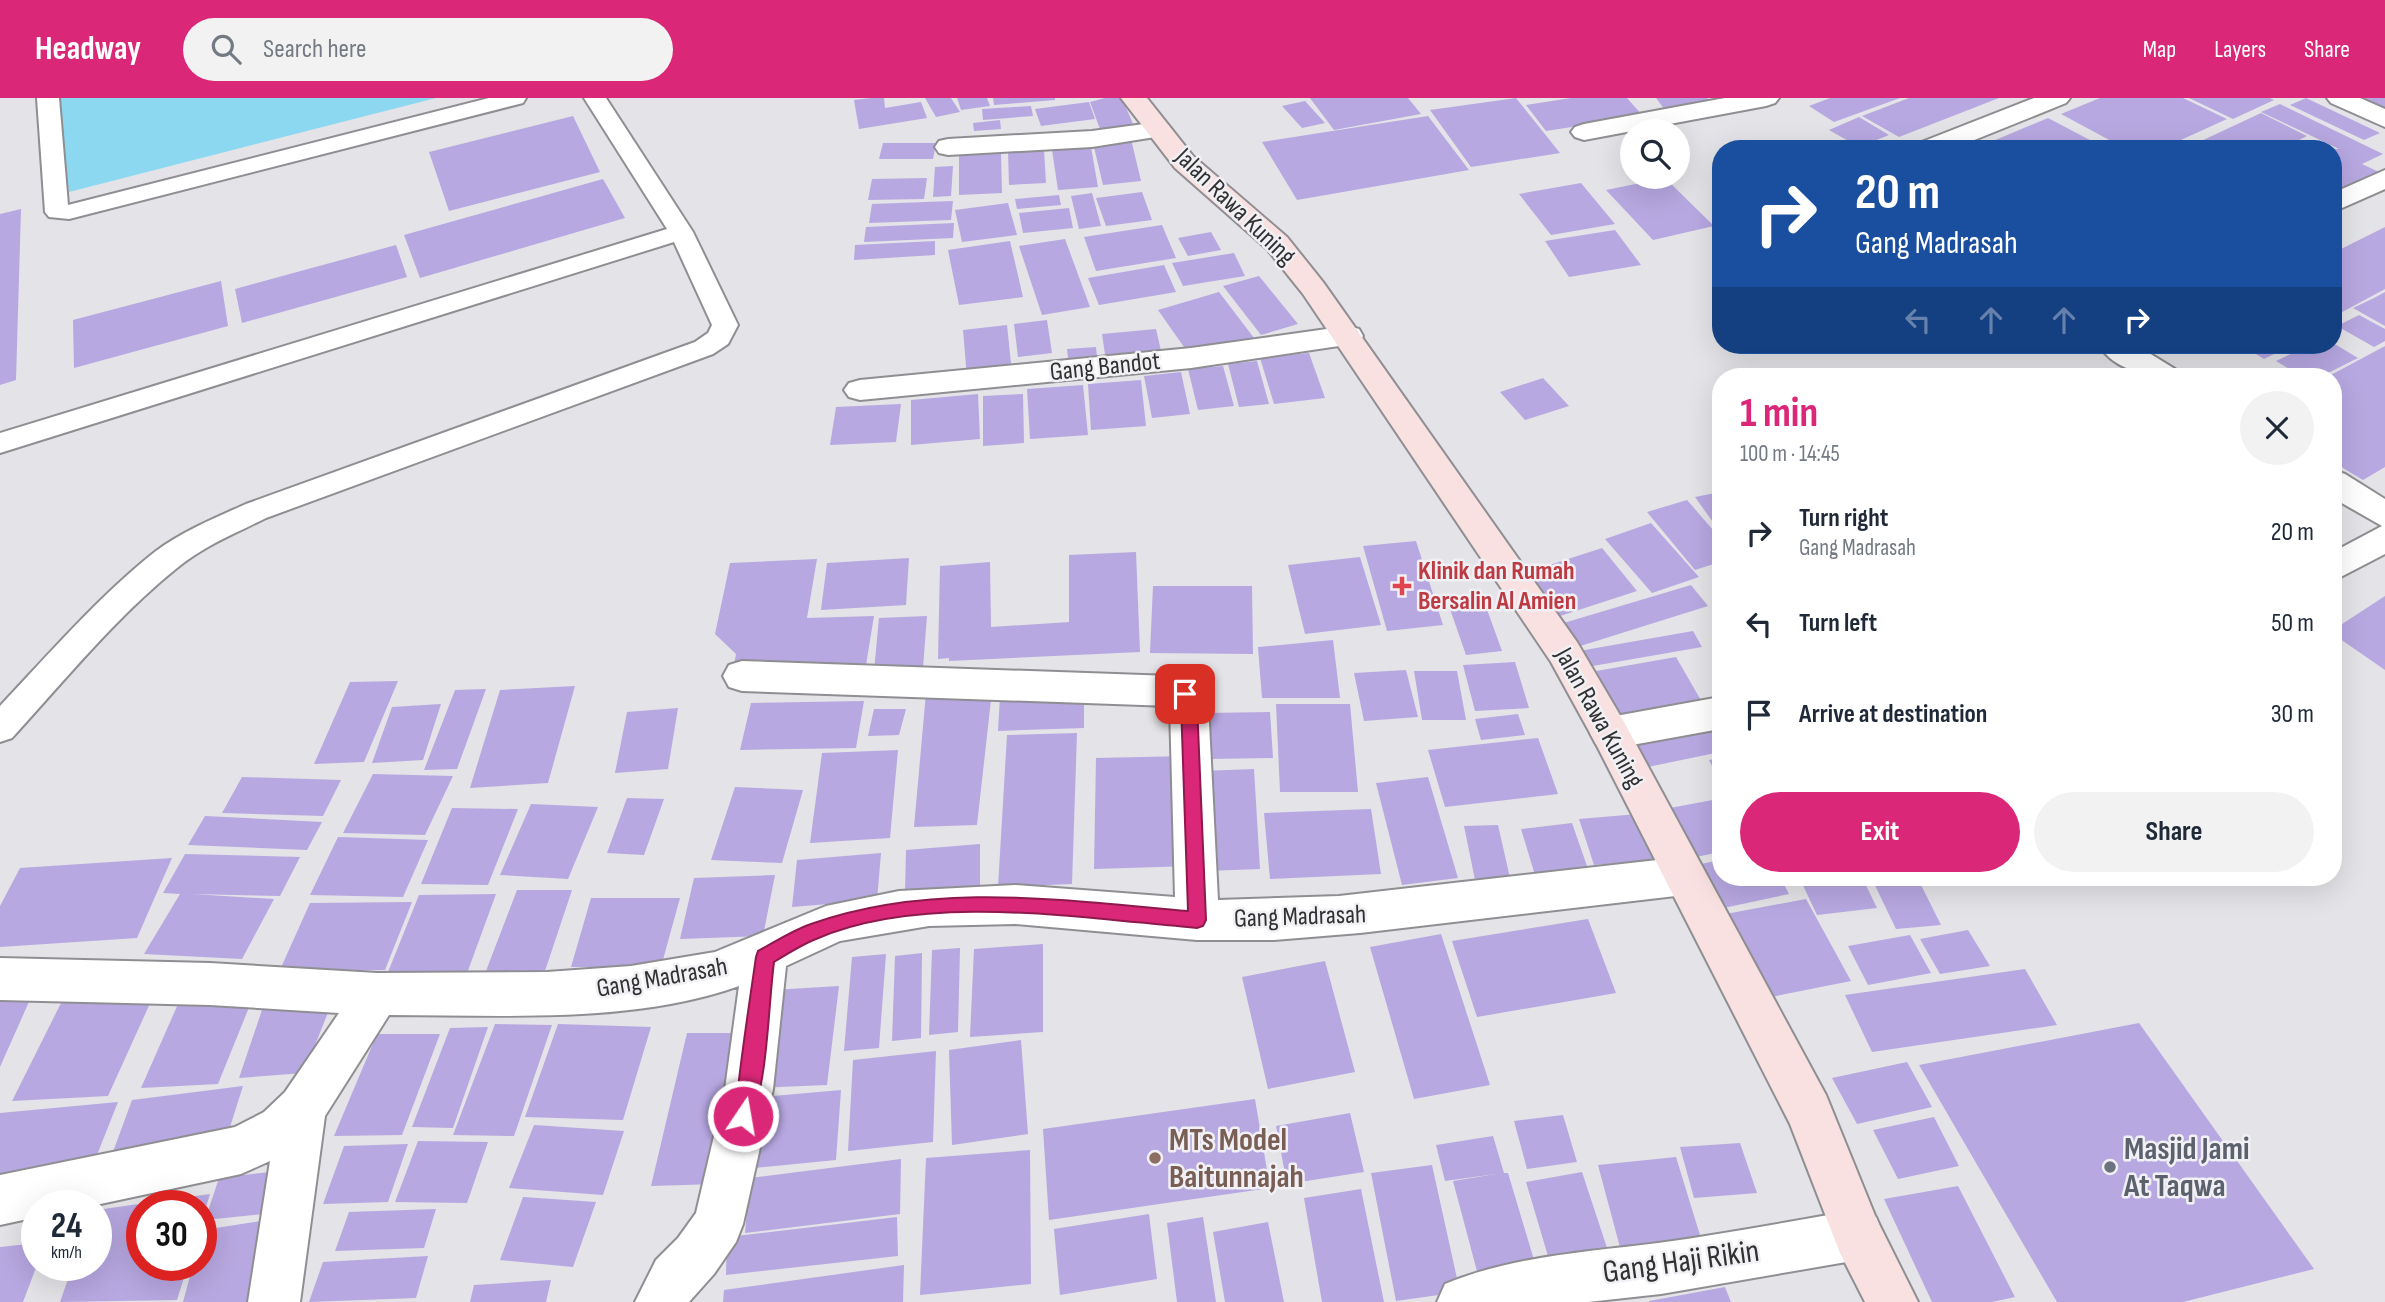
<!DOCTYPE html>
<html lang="en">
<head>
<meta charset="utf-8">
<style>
	:root { --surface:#fff; --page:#f2f2f3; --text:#1f2937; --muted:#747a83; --accent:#db2777 }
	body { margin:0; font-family:"Sofia Sans Condensed",sans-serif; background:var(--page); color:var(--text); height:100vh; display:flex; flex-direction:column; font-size:26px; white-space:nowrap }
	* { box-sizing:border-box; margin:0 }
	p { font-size:23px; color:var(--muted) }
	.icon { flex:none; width:38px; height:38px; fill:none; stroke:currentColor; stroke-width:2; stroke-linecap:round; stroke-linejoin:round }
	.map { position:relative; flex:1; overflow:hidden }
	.panel { position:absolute; left:1712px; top:270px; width:630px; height:518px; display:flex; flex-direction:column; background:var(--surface); border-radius:28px; box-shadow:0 7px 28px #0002 }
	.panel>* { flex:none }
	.hud { position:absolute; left:1712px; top:42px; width:630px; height:214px; border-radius:28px; box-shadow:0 7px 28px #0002; background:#1a4fa0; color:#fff; overflow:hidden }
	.buttons { position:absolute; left:1620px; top:21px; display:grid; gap:14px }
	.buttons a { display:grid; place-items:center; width:70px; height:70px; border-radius:50%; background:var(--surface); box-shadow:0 7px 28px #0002; font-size:35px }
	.speed { position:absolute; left:21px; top:1092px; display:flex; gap:14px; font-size:35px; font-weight:700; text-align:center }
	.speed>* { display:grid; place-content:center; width:91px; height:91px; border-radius:50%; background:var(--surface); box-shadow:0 7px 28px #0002; line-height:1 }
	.speed small { font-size:18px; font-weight:400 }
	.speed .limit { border:10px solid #d22; background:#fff; color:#111 }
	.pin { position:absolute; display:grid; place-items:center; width:60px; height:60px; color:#fff; margin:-30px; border-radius:14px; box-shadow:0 4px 10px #0006 }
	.me { position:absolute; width:77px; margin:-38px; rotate:12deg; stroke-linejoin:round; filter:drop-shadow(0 0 5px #0008) }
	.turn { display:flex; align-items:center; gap:24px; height:147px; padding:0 28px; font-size:32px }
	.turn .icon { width:91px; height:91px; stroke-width:2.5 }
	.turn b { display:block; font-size:49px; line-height:60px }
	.lanes { display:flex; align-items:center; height:66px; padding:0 28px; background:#0003; justify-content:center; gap:35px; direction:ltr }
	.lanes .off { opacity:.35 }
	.round { display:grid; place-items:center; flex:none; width:74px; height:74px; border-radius:37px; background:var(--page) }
	.summary { display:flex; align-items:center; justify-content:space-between; height:119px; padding:0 28px }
	h1 { font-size:42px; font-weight:700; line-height:52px; color:var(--accent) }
	.cta { display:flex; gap:14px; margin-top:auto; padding:14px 28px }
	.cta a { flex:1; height:80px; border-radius:42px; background:var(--accent); color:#fff; font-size:28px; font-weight:700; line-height:80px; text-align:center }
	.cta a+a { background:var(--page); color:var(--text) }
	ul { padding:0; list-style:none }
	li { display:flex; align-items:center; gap:21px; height:91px; padding:0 28px }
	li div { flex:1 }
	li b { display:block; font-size:26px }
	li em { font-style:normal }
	header { display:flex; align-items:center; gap:42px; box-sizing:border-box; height:98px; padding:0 35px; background:var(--accent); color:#fff }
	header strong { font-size:33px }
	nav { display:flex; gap:38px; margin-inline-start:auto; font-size:24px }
	.search { width:490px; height:63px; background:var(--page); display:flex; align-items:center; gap:18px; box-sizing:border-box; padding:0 24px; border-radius:38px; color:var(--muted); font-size:26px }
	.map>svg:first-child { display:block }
</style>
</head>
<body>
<header>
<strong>Headway</strong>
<div class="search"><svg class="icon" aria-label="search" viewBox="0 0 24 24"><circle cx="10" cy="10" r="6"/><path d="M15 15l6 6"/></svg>Search here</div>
<nav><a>Map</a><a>Layers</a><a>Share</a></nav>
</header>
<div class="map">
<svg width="2385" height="1204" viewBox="0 0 2385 1204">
	<rect width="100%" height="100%" fill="#e4e3e7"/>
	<!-- water -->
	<path fill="#8cd8f0" d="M55 0H436L69 94Z"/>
	<!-- building -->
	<path fill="#b7a8e1" d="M871 0H884L885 10 921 4 927 20 859 31 854 2Z
		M925 0H951L960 14 936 19Z
		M957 0H987L990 8 961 12Z
		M993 0H1055V2L994 7Z
		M1105 0H1122L1133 26 1100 31 1090 4Z
		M1310 0H1408L1421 16 1334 32Z
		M1516 0 1560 55 1471 69 1430 12Z
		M1571 0H1627L1643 18 1546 33 1526 7Z
		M1656 0H1707L1713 7 1665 12Z
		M1830 0H1900L1834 24 1809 8Z
		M1909 0H1999L1899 39 1862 18Z
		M2100 0H2183L2227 21 2161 51H2126L2061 16Z
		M2189 0H2270L2274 2 2233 21Z
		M2306 0 2380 35 2364 42 2290 7Z
		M2352 0H2385V16Z
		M1305 3 1325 25 1302 30 1282 8Z
		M1089 4 1095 21 1041 28 1035 11Z
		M2280 6 2383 56 2362 66 2379 74 2333 95V51H2339L2261 14Z
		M1031 8 1033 18 983 22 982 11Z
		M2261 15 2307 38 2281 51H2184Z
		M573 18 600 74 449 113 429 54Z
		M1428 18 1469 72 1297 102 1262 44Z
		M1859 19 1889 37 1859 49 1829 32Z
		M2048 20 2107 51H1974Z
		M1000 22 1001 31 974 33 973 25Z
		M1131 41 1141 83 1103 87 1093 45Z
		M2315 42 2332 51H2296Z
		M883 45H936L933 61H879Z
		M1091 49 1098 89 1058 92 1052 52Z
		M1044 52 1046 85 1009 87 1008 53Z
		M1001 55 1002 95 959 97V57Z
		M953 68 951 98 933 99 935 69Z
		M927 80 924 101 868 102 872 81Z
		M1665 80 1714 128 1653 142 1606 92Z
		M603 81 625 120 420 180 404 137Z
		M1581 85 1615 126 1551 137 1519 96Z
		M1142 94 1152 122 1106 128 1096 100Z
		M1092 95 1101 128 1079 131 1071 98Z
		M1059 97 1061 107 1017 111 1015 101Z
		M953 103 951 122 869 125 872 106Z
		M1008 105 1017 137 962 144 955 112Z
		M1069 110 1073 130 1023 135 1019 115Z
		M21 111 16 282 0 287V116Z
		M954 125 953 140 864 144 866 129Z
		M1162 127 1176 160 1096 173 1084 139Z
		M2385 129V191L2333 219V155Z
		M1615 132 1641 167 1569 179 1545 143Z
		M1211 134 1221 152 1188 158 1178 140Z
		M1065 141 1090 209 1042 217 1019 148Z
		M935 143V157L854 162 855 147Z
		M1010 143 1023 199 959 207 948 152Z
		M396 147 407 179 242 225 235 191Z
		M1234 155 1245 178 1183 188 1172 165Z
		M1164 167 1176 194 1099 207 1088 180Z
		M1259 178 1298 226 1261 237 1223 188Z
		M221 183 228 228 74 270 73 222Z
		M1219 194 1254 240 1191 259 1158 212Z
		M2385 194V228L2353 210 2374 200Z
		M2359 217 2385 231V243L2374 249 2337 228Z
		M1047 222 1052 255 1018 259 1014 226Z
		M1007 227 1012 275 967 279 963 232Z
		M1156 231 1162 257 1106 263 1102 236Z
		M2333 245 2358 260 2322 278H2301L2276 263 2310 247Z
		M2241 247H2293L2264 261Z
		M2385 248V369L2363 382 2333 364V278H2329Z
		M1096 249 1098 268 1069 270 1067 251Z
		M1309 255 1325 300 1274 306 1260 260Z
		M1257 263 1269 306 1239 309 1228 266Z
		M1223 268 1234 308 1198 312 1188 271Z
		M1181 274 1190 316 1152 320 1144 278Z
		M1543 280 1569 308 1525 322 1500 294Z
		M1141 282 1146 328 1091 332 1088 286Z
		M1083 287 1088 337 1030 341 1027 291Z
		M978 296 980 341 911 347V302Z
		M1023 296 1024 345 983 348V298Z
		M901 306 896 344 830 347 836 309Z
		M1720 394V434L1695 399Z
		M1687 402 1720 440V464L1695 472 1647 414Z
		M1651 425 1699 479 1652 495 1605 441Z
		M1416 443 1443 527 1387 533 1363 448Z
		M1602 450 1637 493 1554 520 1522 476Z
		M1136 454 1140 554 949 563V560L938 561 940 468 990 464 991 529 1069 524V457Z
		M1360 459 1381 527 1305 536 1288 467Z
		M909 460 906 507 821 512 827 465Z
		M817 461 807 520 874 518 866 567 733 571 736 556 715 536 730 465Z
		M1691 487 1708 508 1574 550 1557 527Z
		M1153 488H1252L1253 556 1150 555Z
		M2385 498V572L2333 536V532Z
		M1485 506 1502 553 1466 557 1450 511Z
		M927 518 923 570 874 573 879 520Z
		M1693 533 1702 549 1587 569 1579 553Z
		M1333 542 1340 600H1262L1258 549Z
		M1676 559 1706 611 1612 628 1585 575Z
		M1515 564 1529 610 1475 613 1463 567Z
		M1406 572 1418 619 1364 623 1354 575Z
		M1414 573H1457L1466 622H1422Z
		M398 583 364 664 314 666 350 584Z
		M575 588 548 685 470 690 500 592Z
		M486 591 457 671 424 672 455 592Z
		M992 593 977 727 914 729 926 595Z
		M1084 594V630L998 633 1000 598Z
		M864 603 856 650 740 652 751 605Z
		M441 606 423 662 372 665 392 609Z
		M1276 606H1350L1358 694H1280Z
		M678 610 668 671 615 675 627 614Z
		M874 611H906L899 637 868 638Z
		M1270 614 1273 660 1209 661 1207 615Z
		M1518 616 1525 637 1481 642 1475 621Z
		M1720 626V654L1648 669 1635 642Z
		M1077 635 1072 786 998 789 1007 637Z
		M1538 640 1558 696 1445 709 1428 652Z
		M898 652 890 740 810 745 822 655Z
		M1189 658 1192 768 1094 771 1096 660Z
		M1720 660V684L1709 662Z
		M1254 671 1260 771 1206 773 1201 673Z
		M373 676 453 678 425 737 343 735Z
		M242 679 341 682 323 718 222 715Z
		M1428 679 1458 780 1402 787 1376 685Z
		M735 689 803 692 782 765 711 762Z
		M627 700 664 701 644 757 607 755Z
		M1718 701 1720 754 1696 759 1670 710Z
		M531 706 598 709 568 781 500 777Z
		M452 710 518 711 488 787 421 786Z
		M1371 711 1381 776 1270 781 1264 715Z
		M1638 716 1654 762 1594 767 1579 721Z
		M205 718 322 724 307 752 188 747Z
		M1572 725 1588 771 1535 777 1521 731Z
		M1498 727 1510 780 1475 782 1464 728Z
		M338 739 428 742 403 799 310 797Z
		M980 746V788L905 795 906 752Z
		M881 755 877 802 792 809 797 762Z
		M185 756 300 759 280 798 192 796 274 801 242 861 144 856 180 796 163 795Z
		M172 760 137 840 0 849V808L20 770Z
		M1720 762V779H1780L1789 796 1714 812 1691 768Z
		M775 777 763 838 680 841 694 780Z
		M1799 779H1862L1877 810 1817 817Z
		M1871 779H1917L1941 827 1896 831Z
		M517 792H572L545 873H486Z
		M496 796 466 878 386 879 419 797Z
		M591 800H680L661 869H571Z
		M1806 801 1851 883 1756 902 1715 818Z
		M412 804 385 872 279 874 310 805Z
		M1588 821 1616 895 1477 919 1452 843Z
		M1968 832 1990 868 1940 876 1920 841Z
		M1441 836 1490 987 1414 1001 1370 849Z
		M1910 837 1931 875 1868 887 1848 848Z
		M1043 846V934L970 939 974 851Z
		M960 850 958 934 929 937 932 852Z
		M922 855 921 940 892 943 895 858Z
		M886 856 879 950 844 953 852 859Z
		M1325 863 1355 974 1268 991 1242 879Z
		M2025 871 2057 927 1872 954 1845 897Z
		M839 888 827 987 759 990 773 892Z
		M32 897 0 969V901Z
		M152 901 108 998 12 1003 61 905Z
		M252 902 218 986 141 990 178 906Z
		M331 907 304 975 239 980 262 912Z
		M2139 925 2314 1171 2183 1204H2057L1919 967Z
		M495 926 552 927 514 1038 453 1037Z
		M558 926 651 929 623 1022 525 1019Z
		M488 929 453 1030 412 1029 450 930Z
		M687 935H746L717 1086 651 1088Z
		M377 936H440L402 1037 334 1038Z
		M1021 942 1028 1036 952 1047 949 952Z
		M936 953 933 1044 848 1053 853 962Z
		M1907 964 1932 1009 1857 1026 1832 980Z
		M243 988 224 1048 110 1062 132 1002Z
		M841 992 836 1062 743 1071 751 1000Z
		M1255 1001 1270 1090 1049 1122 1043 1031Z
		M118 1004 91 1072 0 1081V1015Z
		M1350 1015 1364 1074 1287 1086 1276 1028Z
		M1563 1017 1577 1064 1527 1071 1514 1023Z
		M1934 1019 1959 1068 1898 1081 1873 1032Z
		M534 1027 624 1033 603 1097 509 1090Z
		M1493 1038 1504 1075H1508L1540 1182 1482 1192 1453 1083 1496 1076 1445 1083 1436 1047Z
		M418 1043 488 1044 467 1105 395 1104Z
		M1740 1045 1757 1095 1694 1100 1680 1049Z
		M408 1046 388 1104 323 1106 344 1048Z
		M1030 1052 1031 1186 920 1197 926 1060Z
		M1676 1059 1707 1160 1625 1168 1598 1067Z
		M901 1061 900 1116 745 1135 750 1080Z
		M1432 1067 1460 1194 1396 1203 1371 1075Z
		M286 1072 272 1115 205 1122 219 1080Z
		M1582 1074 1612 1165 1553 1175 1526 1084Z
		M1958 1088 2015 1199 1992 1204H1932L1884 1101Z
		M1361 1091 1384 1204H1322L1304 1100Z
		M210 1096 202 1122 201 1108H142V1167H188L177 1202 60 1204 73 1167H96V1112Z
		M523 1099 596 1104 573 1169 500 1162Z
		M436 1111 424 1150 335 1153 349 1114Z
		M1149 1116 1157 1181 1060 1197 1054 1131Z
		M897 1119 898 1158 726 1177 727 1139Z
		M1203 1119 1216 1204H1177L1167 1125Z
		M280 1120 259 1204H183L193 1167H201L203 1132Z
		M1268 1124 1284 1204H1225L1213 1134Z
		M37 1145V1167L23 1204H0V1149Z
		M428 1158 416 1200 309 1204 323 1164Z
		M904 1167 903 1204H723L724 1192Z
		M551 1182 546 1204H470L474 1187Z
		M1725 1189 1731 1204H1649V1203Z"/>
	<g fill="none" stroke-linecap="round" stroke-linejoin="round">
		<defs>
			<path id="lane" d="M37 0H59L68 107 489 0H526L523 5 69 121 49 119 45 114Z
				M584 0H606L693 134 738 227 728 246 713 256 266 420C236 435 203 448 177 470 116 519 65 582 12 640L0 644V608C48 557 101 496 156 453 183 433 215 420 246 406L695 244 708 235 712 227 674 144 0 355V335L667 131Z"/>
			<path id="street" d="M1725 0H1779L1775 5 1766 8 1584 42 1575 39 1571 34 1575 29 1584 26Z
				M2034 0H2070L2066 5 1952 51H1915L1919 45Z
				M2327 0H2360L2385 11V29L2331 5Z
				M1159 24 1168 27 1172 32 1168 37 1092 49 948 57 939 55 935 49 939 43 948 41 1092 33Z
				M2385 72V91L2333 114V95Z
				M1348 228 1359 231 1363 238 1359 245 1191 270 860 302 849 299 844 292 849 285 860 282 1191 250Z
				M2099 247H2136L2175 271 2180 278C2151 279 2115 274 2099 247Z
				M2333 372 2345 376 2385 401V456L2333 483V454L2382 428 2333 400Z
				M742 563 1172 578 1199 585 1208 605 1218 802 1339 798 1684 759 1699 765 1705 778 1699 791 1684 797 1360 835 1274 842H1197L1015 826 929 828 840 843 786 868 773 991 743 1126 736 1144 714 1176 689 1204H635L656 1162 678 1140 696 1115 725 991 739 888C633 926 500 917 389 917L325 1018 300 1204H248L270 1063 241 1076 91 1108H37V1119L0 1127V1077L235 1029 264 1014 285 994 339 915 210 907 0 902V860L210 865 377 875 547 874 631 868 715 854 826 808 899 793 1015 787 1175 799 1170 608 742 593 729 589 723 578 729 567Z
				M1720 599V631L1610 651 1596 646 1590 635 1596 624 1610 619Z
				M1858 1112 1876 1119 1883 1137 1876 1155 1858 1162 1661 1196 1588 1204H1437L1445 1186C1512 1158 1587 1154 1658 1145 1725 1136 1792 1123 1858 1112Z"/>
			<path id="secondary" d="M1121 0H1147L1193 58 1287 139 1323 184 1577 544 1624 624 1826 997 1876 1120 1918 1204H1865L1840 1155 1790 1026 1596 646 1551 564 1303 196 1267 151 1175 70Z"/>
		</defs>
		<!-- lane casing -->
		<use href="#lane" stroke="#8f8e92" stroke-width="4"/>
		<!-- street casing -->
		<use href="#street" stroke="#8f8e92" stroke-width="4"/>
		<!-- secondary casing -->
		<use href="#secondary" stroke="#8f8e92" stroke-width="4"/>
		<!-- lane -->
		<use href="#lane" fill="#fff" fill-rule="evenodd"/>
		<!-- street -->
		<use href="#street" fill="#fff" fill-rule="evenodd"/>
		<!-- secondary -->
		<use href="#secondary" fill="#f8e1e0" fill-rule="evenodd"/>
	</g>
	<!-- route -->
	<path fill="#db2777" stroke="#8e194d" stroke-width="2" d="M1185 589 1190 591 1197 605 1206 822 1203 828 1197 830C1082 820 924 794 816 841 801 847 787 856 774 864 768 910 768 983 750 1025L743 1028 736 1025C732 1016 753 881 756 859L758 853C775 844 793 832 811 826 932 783 1062 802 1188 813L1181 605 1177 596Z"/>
	<!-- markers -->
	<path fill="#e0444e" stroke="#f1f0f4" stroke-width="2.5" d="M1398.5 477.5h7v7h7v7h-7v7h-7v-7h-7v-7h7z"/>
	<circle fill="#8d6e63" stroke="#f1f0f4" stroke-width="2.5" cx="1155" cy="1060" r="7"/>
	<circle fill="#6b7280" stroke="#f1f0f4" stroke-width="2.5" cx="2110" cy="1069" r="7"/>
	<g text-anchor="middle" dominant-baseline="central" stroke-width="5" stroke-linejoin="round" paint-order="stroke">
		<!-- street labels -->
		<g font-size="26" fill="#313132" stroke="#f1f0f4">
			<text transform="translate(1235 109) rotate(44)">Jalan Rawa Kuning</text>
			<text transform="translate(1105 269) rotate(-6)">Gang Bandot</text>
			<text transform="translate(1599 620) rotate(61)">Jalan Rawa Kuning</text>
			<text transform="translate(1300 819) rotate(-2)">Gang Madrasah</text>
			<text transform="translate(662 880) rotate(-10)">Gang Madrasah</text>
		</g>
		<!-- health labels -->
		<g font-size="26" font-weight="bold" fill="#be3a42" stroke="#f1f0f4" text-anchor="start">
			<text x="1418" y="473">Klinik dan Rumah<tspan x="1418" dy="30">Bersalin Al Amien</tspan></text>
		</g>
		<!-- near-education labels -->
		<g font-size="32" font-weight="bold" fill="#785e54" stroke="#f1f0f4" text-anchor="start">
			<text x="1169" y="1042">MTs Model<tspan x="1169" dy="37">Baitunnajah</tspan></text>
		</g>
		<!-- near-worship labels -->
		<g font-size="32" font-weight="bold" fill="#5b616d" stroke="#f1f0f4" text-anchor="start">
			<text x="2124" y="1051">Masjid Jami<tspan x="2124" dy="37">At Taqwa</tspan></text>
		</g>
		<!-- near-street labels -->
		<g font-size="32" fill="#313132" stroke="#f1f0f4">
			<text transform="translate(1681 1164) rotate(-8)">Gang Haji Rikin</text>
		</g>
	</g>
</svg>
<div class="buttons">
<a><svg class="icon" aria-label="search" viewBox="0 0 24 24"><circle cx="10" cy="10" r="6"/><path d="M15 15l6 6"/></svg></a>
</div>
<div class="speed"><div>24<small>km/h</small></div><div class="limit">30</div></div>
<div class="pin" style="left:1185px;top:596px;background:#d93025"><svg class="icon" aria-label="arrive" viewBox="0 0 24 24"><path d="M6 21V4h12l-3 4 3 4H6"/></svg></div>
<svg class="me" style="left:743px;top:1018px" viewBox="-20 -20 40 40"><circle r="17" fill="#db2777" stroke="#fff" stroke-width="3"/><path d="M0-11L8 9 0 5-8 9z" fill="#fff"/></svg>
<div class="hud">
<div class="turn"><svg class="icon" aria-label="right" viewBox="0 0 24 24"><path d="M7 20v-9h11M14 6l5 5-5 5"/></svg><div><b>20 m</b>Gang Madrasah</div></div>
<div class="lanes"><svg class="icon off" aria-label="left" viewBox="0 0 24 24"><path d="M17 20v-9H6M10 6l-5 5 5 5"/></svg><svg class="icon off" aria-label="ahead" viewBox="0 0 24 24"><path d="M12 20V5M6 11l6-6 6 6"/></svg><svg class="icon off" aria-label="ahead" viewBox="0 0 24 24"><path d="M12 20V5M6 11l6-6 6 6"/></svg><svg class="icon" aria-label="right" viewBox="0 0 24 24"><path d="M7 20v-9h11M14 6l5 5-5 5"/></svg></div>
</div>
<section class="panel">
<div class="summary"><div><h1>1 min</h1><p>100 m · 14:45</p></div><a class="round"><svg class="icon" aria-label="close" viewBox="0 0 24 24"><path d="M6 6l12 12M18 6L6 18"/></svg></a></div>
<ul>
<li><svg class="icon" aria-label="right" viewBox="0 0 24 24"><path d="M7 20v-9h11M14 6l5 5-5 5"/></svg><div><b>Turn right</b><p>Gang Madrasah</p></div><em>20 m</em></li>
<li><svg class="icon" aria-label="left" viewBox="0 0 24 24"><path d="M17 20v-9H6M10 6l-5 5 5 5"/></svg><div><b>Turn left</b></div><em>50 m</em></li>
<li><svg class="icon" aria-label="arrive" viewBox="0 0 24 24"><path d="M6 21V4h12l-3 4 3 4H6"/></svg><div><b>Arrive at destination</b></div><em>30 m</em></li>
</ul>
<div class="cta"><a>Exit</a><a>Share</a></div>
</section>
</div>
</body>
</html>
